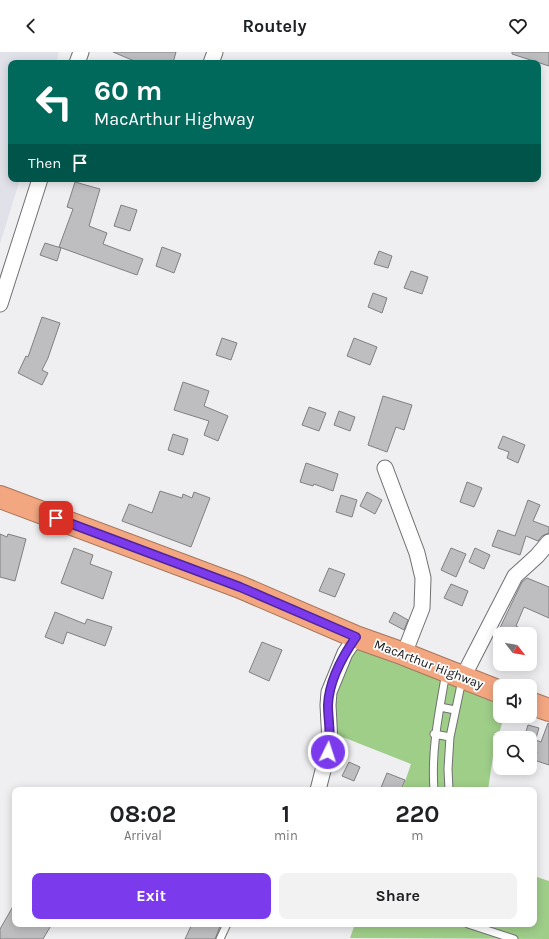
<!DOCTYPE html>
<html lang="en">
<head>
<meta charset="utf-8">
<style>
	:root { --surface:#fff; --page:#f2f2f2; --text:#202124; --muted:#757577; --accent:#7c3aed }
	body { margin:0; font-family:Karla,sans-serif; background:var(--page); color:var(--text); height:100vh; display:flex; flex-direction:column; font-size:15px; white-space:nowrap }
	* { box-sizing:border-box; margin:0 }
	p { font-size:13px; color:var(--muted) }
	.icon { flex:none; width:22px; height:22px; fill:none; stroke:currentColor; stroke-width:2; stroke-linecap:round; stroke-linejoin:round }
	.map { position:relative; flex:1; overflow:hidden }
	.sheet { position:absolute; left:12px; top:735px; width:525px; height:140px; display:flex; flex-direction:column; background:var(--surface); border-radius:8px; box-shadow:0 2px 10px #0003 }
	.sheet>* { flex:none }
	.top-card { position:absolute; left:8px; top:8px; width:533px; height:122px; border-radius:8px; box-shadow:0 2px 10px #0003; background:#00695c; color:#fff; overflow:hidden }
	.needle { width:26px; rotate:121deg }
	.buttons { position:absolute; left:493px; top:575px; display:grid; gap:8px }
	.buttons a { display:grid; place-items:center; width:44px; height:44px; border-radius:8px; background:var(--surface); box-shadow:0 2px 10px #0003; font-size:20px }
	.pin { position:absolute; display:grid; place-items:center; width:34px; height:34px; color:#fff; margin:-17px; border-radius:8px; box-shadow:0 2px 6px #0006 }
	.me { position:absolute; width:44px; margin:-22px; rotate:4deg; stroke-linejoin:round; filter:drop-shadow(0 0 3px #0008) }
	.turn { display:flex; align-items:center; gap:14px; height:84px; padding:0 20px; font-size:18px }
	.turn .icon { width:52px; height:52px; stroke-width:2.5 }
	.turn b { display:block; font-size:28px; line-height:34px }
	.then { display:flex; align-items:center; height:38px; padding:0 20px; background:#0003; gap:8px; font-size:15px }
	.eta { display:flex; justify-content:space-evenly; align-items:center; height:68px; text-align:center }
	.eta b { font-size:24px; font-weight:700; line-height:28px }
	.action { display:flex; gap:8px; margin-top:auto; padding:8px 20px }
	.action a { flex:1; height:46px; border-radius:8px; background:var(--accent); color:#fff; font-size:16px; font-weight:700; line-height:46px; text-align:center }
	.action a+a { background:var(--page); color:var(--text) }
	header { display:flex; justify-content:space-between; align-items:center; height:52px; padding:0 20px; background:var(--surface); font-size:18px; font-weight:700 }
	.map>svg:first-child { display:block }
</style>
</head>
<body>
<header><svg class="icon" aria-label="back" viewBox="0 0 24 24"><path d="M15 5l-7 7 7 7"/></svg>Routely<svg class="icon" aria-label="heart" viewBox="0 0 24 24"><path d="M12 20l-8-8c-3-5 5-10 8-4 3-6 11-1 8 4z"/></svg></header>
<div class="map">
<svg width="549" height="887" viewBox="0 0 549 887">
	<rect width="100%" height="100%" fill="#efeff1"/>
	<!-- built -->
	<path fill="#e1e1ea" d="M0 0H59L56 11H11V127H20L0 192Z"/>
	<!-- green -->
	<path fill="#9fce89" d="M351 595 422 621 500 653V664H504L493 704 488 738H402L411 712 335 682 332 642Z
		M534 824 549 829V887L350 886 355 872H534Z"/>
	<!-- building -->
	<path fill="#bebec0" stroke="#808082" d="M113 0H176L173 11H139Z
		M512 0H549V14L512 2Z
		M75 130 100 137 89 174 107 181 103 192 143 207 137 223 59 195 73 157 67 155Z
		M121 153 137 158 130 179 114 174Z
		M45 191 61 196 57 209 40 203Z
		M162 195 181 202 174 221 156 214Z
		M379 199 392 204 388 216 374 212Z
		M411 219 428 225 422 242 404 236Z
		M373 241 387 246 382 261 368 255Z
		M42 265 60 271 48 306 42 318 48 321 42 333 18 321 26 304 28 305Z
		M222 286 237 291 231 308 216 303Z
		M354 286 377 295 370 313 347 304Z
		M183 330 209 339 204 354 228 364 218 389 204 383 209 369 174 358Z
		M383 344 412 353 404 378 396 375 387 400 368 393Z
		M309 355 326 361 319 379 302 373Z
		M339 359 355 365 350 379 334 373Z
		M173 382 188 387 183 403 168 398Z
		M503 384 525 393 518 411 507 406 509 400 498 396Z
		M306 411 338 422 333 439 314 432 313 434 300 430Z
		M467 430 482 436 474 455 460 450Z
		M160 439 182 446 183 442 192 446 194 440 210 446 191 495 122 469 129 452 152 461Z
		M367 440 382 448 375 462 360 454Z
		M341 443 357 448 352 465 336 460Z
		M528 448 540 453 533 469 549 475V481L542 484 538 489 526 484 520 503 492 494 498 478 515 484Z
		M0 482 7 485 8 482 26 487 15 529 0 525Z
		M74 496 93 503 90 512 112 520 103 547 61 531Z
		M451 496 466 502 456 525 441 518Z
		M475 496 490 503 484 517 469 510Z
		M329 516 345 522 335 545 319 539Z
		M527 526 549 535V566L524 555 516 574 531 582H497L522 530Z
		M451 532 468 539 462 554 444 546Z
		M55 560 85 572 87 567 112 575 105 594 67 580 63 592 45 585Z
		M394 560 408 568 404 578 389 570Z
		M262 590 282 598 269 629 249 620Z
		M548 671 549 672V713L534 708 537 700 530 697V686H524L528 673 539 676 536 686H530L541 690Z
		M349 710 360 715 354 729 342 724Z
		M387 721 405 728 401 738H380Z
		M15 851V872H52L43 887H0V877Z
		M192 872H221L215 887H185Z"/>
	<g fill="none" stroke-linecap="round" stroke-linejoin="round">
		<defs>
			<path id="lane" d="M440 655 455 658
				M434 682 450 685
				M434 738C431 697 439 661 446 620
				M449 738 448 717 450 685 462 628
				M468 872 514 887
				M220 887 227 872"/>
			<path id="street" d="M77 11 81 0
				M211 11 215 0
				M0 252 40 127
				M385 416 417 501 423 526 422 556 404 602
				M463 625 515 524 537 504 549 490
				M318 738 330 691 328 653 329 640 345 601 356 585"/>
			<path id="highway" d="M0 445 240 535 356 585 404 602 500 640
				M530 651 549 658"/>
		</defs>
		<!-- lane casing -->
		<use href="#lane" stroke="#707072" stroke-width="9"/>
		<!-- street casing -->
		<use href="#street" stroke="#707072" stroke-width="17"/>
		<!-- highway casing -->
		<use href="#highway" stroke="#a6755c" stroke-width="24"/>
		<!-- lane -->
		<use href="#lane" stroke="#fff" stroke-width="7"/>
		<!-- street -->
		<use href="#street" stroke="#fff" stroke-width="15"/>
		<!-- highway -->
		<use href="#highway" stroke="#f3a781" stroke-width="22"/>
	</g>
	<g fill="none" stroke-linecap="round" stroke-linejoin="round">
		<defs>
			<path id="route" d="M56 466 240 535 356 585C342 605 329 628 328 653 328 669 332 684 328 700"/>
		</defs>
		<!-- route casing -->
		<use href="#route" stroke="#51269a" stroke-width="10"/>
		<!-- route -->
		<use href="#route" stroke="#7c3aed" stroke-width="7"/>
	</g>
	<g text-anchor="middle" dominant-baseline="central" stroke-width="3.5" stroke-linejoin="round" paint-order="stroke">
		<!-- street labels -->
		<g font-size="13" fill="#171717" stroke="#fff">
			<text transform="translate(429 612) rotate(21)">MacArthur Highway</text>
		</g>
	</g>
</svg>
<div class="buttons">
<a><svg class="needle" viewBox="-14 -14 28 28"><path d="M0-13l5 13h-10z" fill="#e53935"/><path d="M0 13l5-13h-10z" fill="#757577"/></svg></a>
<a><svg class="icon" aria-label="sound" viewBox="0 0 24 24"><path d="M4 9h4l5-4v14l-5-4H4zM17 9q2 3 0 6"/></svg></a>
<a><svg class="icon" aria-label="search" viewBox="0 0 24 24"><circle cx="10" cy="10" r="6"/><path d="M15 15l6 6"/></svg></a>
</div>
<div class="pin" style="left:56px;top:466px;background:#d93025"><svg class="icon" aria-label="arrive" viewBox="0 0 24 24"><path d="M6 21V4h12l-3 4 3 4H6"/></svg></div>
<svg class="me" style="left:328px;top:700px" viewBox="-20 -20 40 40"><circle r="17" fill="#7c3aed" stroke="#fff" stroke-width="3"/><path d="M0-11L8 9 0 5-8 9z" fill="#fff"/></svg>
<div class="top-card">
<div class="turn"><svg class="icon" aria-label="left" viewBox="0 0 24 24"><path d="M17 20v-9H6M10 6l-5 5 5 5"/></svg><div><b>60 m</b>MacArthur Highway</div></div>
<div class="then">Then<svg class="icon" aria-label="arrive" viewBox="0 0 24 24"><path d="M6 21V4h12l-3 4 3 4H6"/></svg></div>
</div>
<section class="sheet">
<div class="eta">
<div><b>08:02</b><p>Arrival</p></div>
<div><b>1</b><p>min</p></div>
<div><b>220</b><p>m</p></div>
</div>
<div class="action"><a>Exit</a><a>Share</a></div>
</section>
</div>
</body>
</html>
